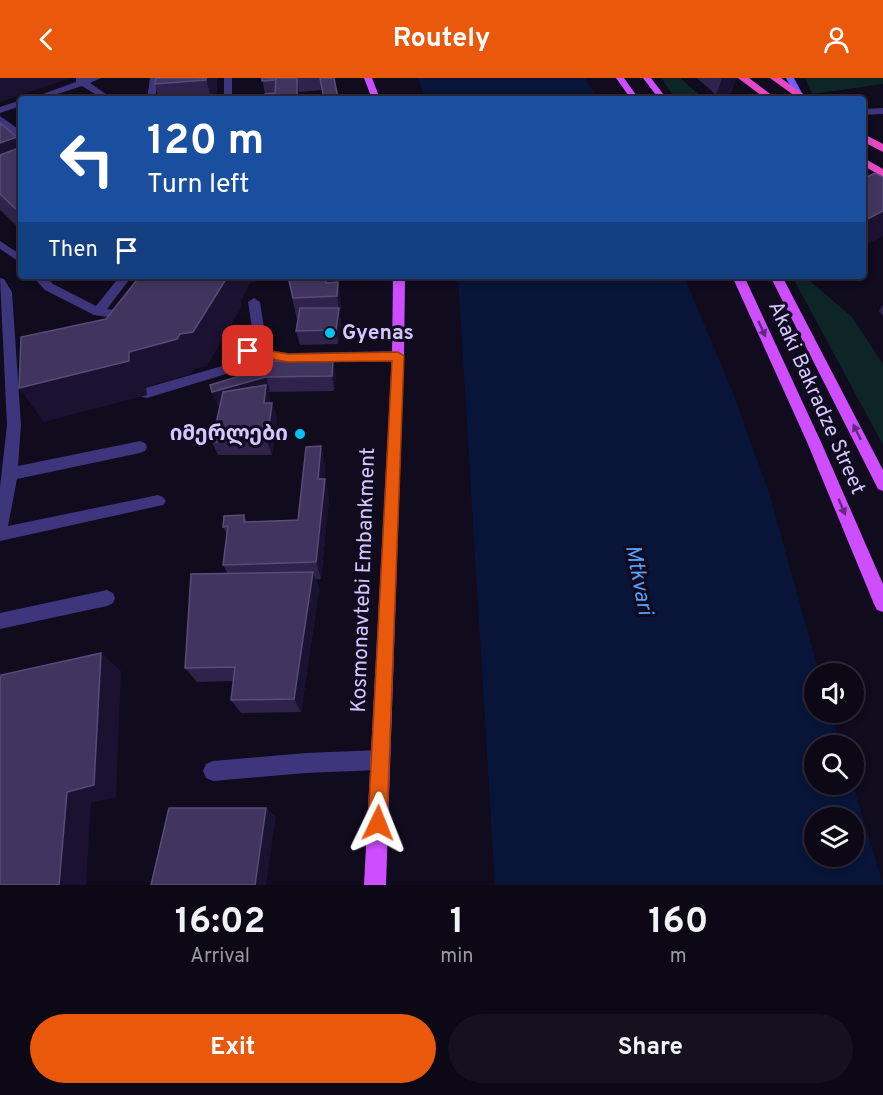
<!DOCTYPE html>
<html lang="en">
<head>
<meta charset="utf-8">
<style>
	:root { --surface:#0c0816; --page:#15111f; --text:#f1f3f6; --muted:#9a9aa1; --line:#2c2935; --accent:#ea580c }
	body { margin:0; font-family:Overpass,"Noto Sans Georgian",sans-serif; background:var(--page); color:var(--text); height:100vh; display:flex; flex-direction:column; font-size:22px; white-space:nowrap }
	* { box-sizing:border-box; margin:0 }
	p { font-size:20px; color:var(--muted) }
	.icon { flex:none; width:33px; height:33px; fill:none; stroke:currentColor; stroke-width:2; stroke-linecap:round; stroke-linejoin:round }
	.map { position:relative; height:807px; overflow:hidden }
	.side { display:flex; flex-direction:column; background:var(--surface); flex:1 }
	.side>* { flex:none }
	.hud { position:absolute; left:18px; top:18px; width:848px; height:183px; border-radius:6px; box-shadow:0 3px 9px #0003,0 0 0 2px var(--line); background:#1a4fa0; color:#fff; overflow:hidden }
	.controls { position:absolute; left:804px; top:585px; display:grid; gap:12px }
	.controls a { display:grid; place-items:center; width:60px; height:60px; border-radius:50%; background:var(--surface); box-shadow:0 3px 9px #0003,0 0 0 2px var(--line); font-size:30px }
	.pin { position:absolute; display:grid; place-items:center; width:51px; height:51px; color:#fff; margin:-26px; border-radius:12px; box-shadow:0 3px 9px #0006 }
	.me { position:absolute; width:66px; margin:-33px; rotate:2deg; stroke-linejoin:round; filter:drop-shadow(0 0 4px #0008) }
	.turn { display:flex; align-items:center; gap:21px; height:126px; padding:0 30px; font-size:27px }
	.turn .icon { width:78px; height:78px; stroke-width:2.5 }
	.turn b { display:block; font-size:42px; line-height:51px }
	.then { display:flex; align-items:center; height:57px; padding:0 30px; background:#0003; gap:12px; font-size:22px }
	.eta { display:flex; justify-content:space-evenly; align-items:center; height:102px; text-align:center }
	.eta b { font-size:36px; font-weight:700; line-height:42px }
	.cta { display:flex; gap:12px; margin-top:auto; padding:12px 30px }
	.cta a { flex:1; height:69px; border-radius:36px; background:var(--accent); color:#fff; font-size:24px; font-weight:700; line-height:69px; text-align:center }
	.cta a+a { background:var(--page); color:var(--text) }
	header { display:flex; justify-content:space-between; align-items:center; height:78px; padding:0 30px; background:var(--accent); color:#fff; font-size:27px; font-weight:700 }
	.map>svg:first-child { display:block }
</style>
</head>
<body>
<header><svg class="icon" aria-label="back" viewBox="0 0 24 24"><path d="M15 5l-7 7 7 7"/></svg>Routely<svg class="icon" aria-label="person" viewBox="0 0 24 24"><circle cx="12" cy="8" r="4"/><path d="M4 21q1-7 8-7t8 7"/></svg></header>
<div class="map">
<svg width="883" height="807" viewBox="0 0 883 807">
	<rect width="100%" height="100%" fill="#100b1d"/>
	<!-- green -->
	<path fill="#0e2527" d="M661 0H680L704 21H676Z
		M805 0H883V6L812 16Z
		M792 198H804L852 239 883 286V367Z"/>
	<!-- water -->
	<path fill="#081539" fill-rule="evenodd" d="M418 0H585L598 21H426Z
		M458 198H684L733 315 770 418 819 595 814 596V634L831 635 841 667 814 668V706L853 707 883 807H495ZM814 740H854V778H814Z"/>
	<g fill="none" stroke-linecap="round" stroke-linejoin="round">
		<!-- service -->
		<path fill="#3f357d" fill-rule="evenodd" d="M76 0H101L90 5 113 21H103L82 8 42 21H29L76 4Z
			M150 0H158L155 21H147Z
			M224 0H232V21H224Z
			M21 22V28L0 35V29Z
			M883 30V36L862 37V31Z
			M0 38 21 53V61L0 46Z
			M0 163 21 177V185L0 171Z
			M32 198H45L53 206 96 228 120 198H132L107 231 129 234 135 238 129 242 94 237 45 212Z
			M0 200 4 201 12 214 21 347 18 388 140 363 145 365 147 369 145 373 140 375 17 401 8 448 158 417 163 419 166 423 163 427 0 463V409L7 347Z
			M254 220 260 224 264 250 255 270 288 275 398 273 404 278 398 283 288 285 252 278 246 290 147 320 142 319 140 315 142 311 236 284 252 250 248 224Z
			M107 512 113 515 115 520 113 525 107 528 0 551V535Z
			M380 672 387 675 390 682 387 689 380 692 306 695 213 703 206 700 203 693 206 686 213 683 306 675Z"/>
		<!-- secondary -->
		<path fill="#715eff" fill-rule="evenodd" d="M786 0H794L803 17 802 19H796Z"/>
		<!-- primary -->
		<path fill="#ce4eff" fill-rule="evenodd" d="M364 0H372L380 21H372Z
			M616 0H624L639 21H631Z
			M643 0H651L667 21H659Z
			M393 198H405L404 278 386 807H364L392 278Z
			M732 198H744L821 364 883 506V534L877 532 874 526 807 364Z
			M770 198H782L883 392V413L878 411Z"/>
		<!-- trunk -->
		<path fill="#e648c4" fill-rule="evenodd" d="M738 0H749L777 21H766Z
			M770 0H781L810 21H799Z
			M862 55 883 66V74L862 63Z
			M862 79 883 91V99L862 87Z"/>
	</g>
	<!-- wall -->
	<path fill="#2f234c" d="M156 0H217L216 21H159L155 6Z
		M262 0H334L338 21H323L322 12 299 14 300 21 265 16Z
		M697 0H736L731 15 716 17Z
		M0 45 17 59 21 67V152L0 132Z
		M287 198H331L330 205 338 204 341 226 340 239 341 244 338 266 300 267 296 253 298 241H297Z
		M883 227V238L879 233Z
		M246 296H336L334 313 268 314 270 321V325H272L277 339 272 377H218L212 364 220 327 218 328 212 314Z
		M321 368 325 388 324 401 329 420 321 501H316L319 511 301 634 241 635 231 622 233 603 197 604 185 590 228 496 223 487 227 458 223 449 244 437 247 444 298 442Z"/>
	<!-- shaded-wall -->
	<path fill="#1b1231" d="M0 0H71L0 24Z
		M206 0H217L216 21H211Z
		M297 0 300 21H290Z
		M722 0H736L731 15 716 17Z
		M17 59 21 67V98L0 107V65Z
		M883 133V158L862 169V144Z
		M228 198H269L250 205 241 223 242 228 207 288 195 291 191 296 146 309 147 317 44 344 19 310Z
		M326 198H331L330 218 326 205Z
		M338 204 341 226 340 239 337 218Z
		M339 230 341 244 338 266 336 252Z
		M333 282 336 296 334 313 332 298Z
		M266 299 270 313 268 314 270 321 268 339 264 325 265 314 218 328 212 314Z
		M272 325 277 339 272 377 267 363Z
		M321 368 325 388 323 413 325 401 329 420 321 501 316 484 318 401Z
		M313 494 319 511 301 634 294 621Z
		M101 575 121 593 116 719 91 725 86 807H59L67 714Z
		M266 730 276 739 266 807H255Z"/>
	<!-- building -->
	<path fill="#41355f" stroke="#584c78" stroke-width="1.5" d="M156 0H206V2L155 6Z
		M262 0H276V2L262 3Z
		M276 0H297V18L290 21H264L265 16 275 15Z
		M320 0H334L338 20 324 21Z
		M196 18V21H169Z
		M0 45 17 59 0 65Z
		M21 69V136L0 116V77Z
		M875 95 883 99V133L862 144V101Z
		M140 198H228L193 254 180 256 177 261 129 274V283L19 310 21 259 106 241Z
		M288 198H326V205L338 204 337 218 293 220Z
		M300 230H339L336 252 296 253Z
		M333 282 332 298 266 299 212 314 210 307 246 296 244 290 272 283Z
		M266 307 264 325H272L267 363 212 364 223 314Z
		M321 368 318 401H325L316 484 223 487 228 448 223 449 224 438 244 437V444L298 442 306 369Z
		M313 494 294 621 231 622 235 589 185 590 191 496Z
		M101 575 94 707 67 714 59 807H0V604L1 597Z
		M169 730H266L255 807H151Z"/>
	<!-- one-way arrows -->
	<defs><path id="oneway-solid" d="M-6-.8H1V-3.2L6.5 0L1 3.2V.8H-6Z" transform="scale(1.5)"/></defs>
	<g fill="#652983">
		<use href="#oneway-solid" transform="translate(762 251) rotate(65)"/>
		<use href="#oneway-solid" transform="translate(857 354) rotate(-116)"/>
		<use href="#oneway-solid" transform="translate(842 429) rotate(67)"/>
	</g>
	<!-- route -->
	<path fill="#ea580c" stroke="#983908" stroke-width="1.5" d="M248 269 288 276 398 274 404 278 387 745 384 751 378 754 371 751 368 745 392 283 288 284 244 276 242 273Z"/>
	<!-- markers -->
	<g fill="#00c3f2" stroke="#100b1d" stroke-width="2">
		<circle cx="330" cy="255" r="6"/>
		<circle cx="300" cy="356" r="6"/>
	</g>
	<g text-anchor="middle" dominant-baseline="central" stroke-width="6" stroke-linejoin="round" paint-order="stroke">
		<!-- poi labels -->
		<g font-size="21" font-weight="bold" fill="#d3c7ff" stroke="#100b1d" text-anchor="start">
			<text x="342" y="255">Gyenas</text>
			<text x="288" y="356" text-anchor="end">იმერლები</text>
		</g>
		<!-- street labels -->
		<g font-size="21" fill="#d3c7ff" stroke="#100b1d">
			<text transform="translate(816 320) rotate(66)">Akaki Bakradze Street</text>
			<text transform="translate(364 502) rotate(-88)">Kosmonavtebi Embankment</text>
		</g>
		<!-- water labels -->
		<g font-size="22" font-style="italic" fill="#55a0ff" stroke="#100b1d">
			<text transform="translate(638 502) rotate(79)">Mtkvari</text>
		</g>
	</g>
</svg>
<div class="controls">
<a><svg class="icon" aria-label="sound" viewBox="0 0 24 24"><path d="M4 9h4l5-4v14l-5-4H4zM17 9q2 3 0 6"/></svg></a>
<a><svg class="icon" aria-label="search" viewBox="0 0 24 24"><circle cx="10" cy="10" r="6"/><path d="M15 15l6 6"/></svg></a>
<a><svg class="icon" aria-label="layers" viewBox="0 0 24 24"><path d="M12 4l9 5-9 5-9-5zM3 14l9 5 9-5"/></svg></a>
</div>
<div class="pin" style="left:248px;top:273px;background:#d93025"><svg class="icon" aria-label="arrive" viewBox="0 0 24 24"><path d="M6 21V4h12l-3 4 3 4H6"/></svg></div>
<svg class="me" style="left:378px;top:745px" viewBox="-20 -20 40 40"><path d="M0-17L14 15 0 8-14 15z" fill="#ea580c" stroke="#fff" stroke-width="4"/></svg>
<div class="hud">
<div class="turn"><svg class="icon" aria-label="left" viewBox="0 0 24 24"><path d="M17 20v-9H6M10 6l-5 5 5 5"/></svg><div><b>120 m</b>Turn left</div></div>
<div class="then">Then<svg class="icon" aria-label="arrive" viewBox="0 0 24 24"><path d="M6 21V4h12l-3 4 3 4H6"/></svg></div>
</div>
</div>
<section class="side">
<div class="eta">
<div><b>16:02</b><p>Arrival</p></div>
<div><b>1</b><p>min</p></div>
<div><b>160</b><p>m</p></div>
</div>
<div class="cta"><a>Exit</a><a>Share</a></div>
</section>
</body>
</html>
